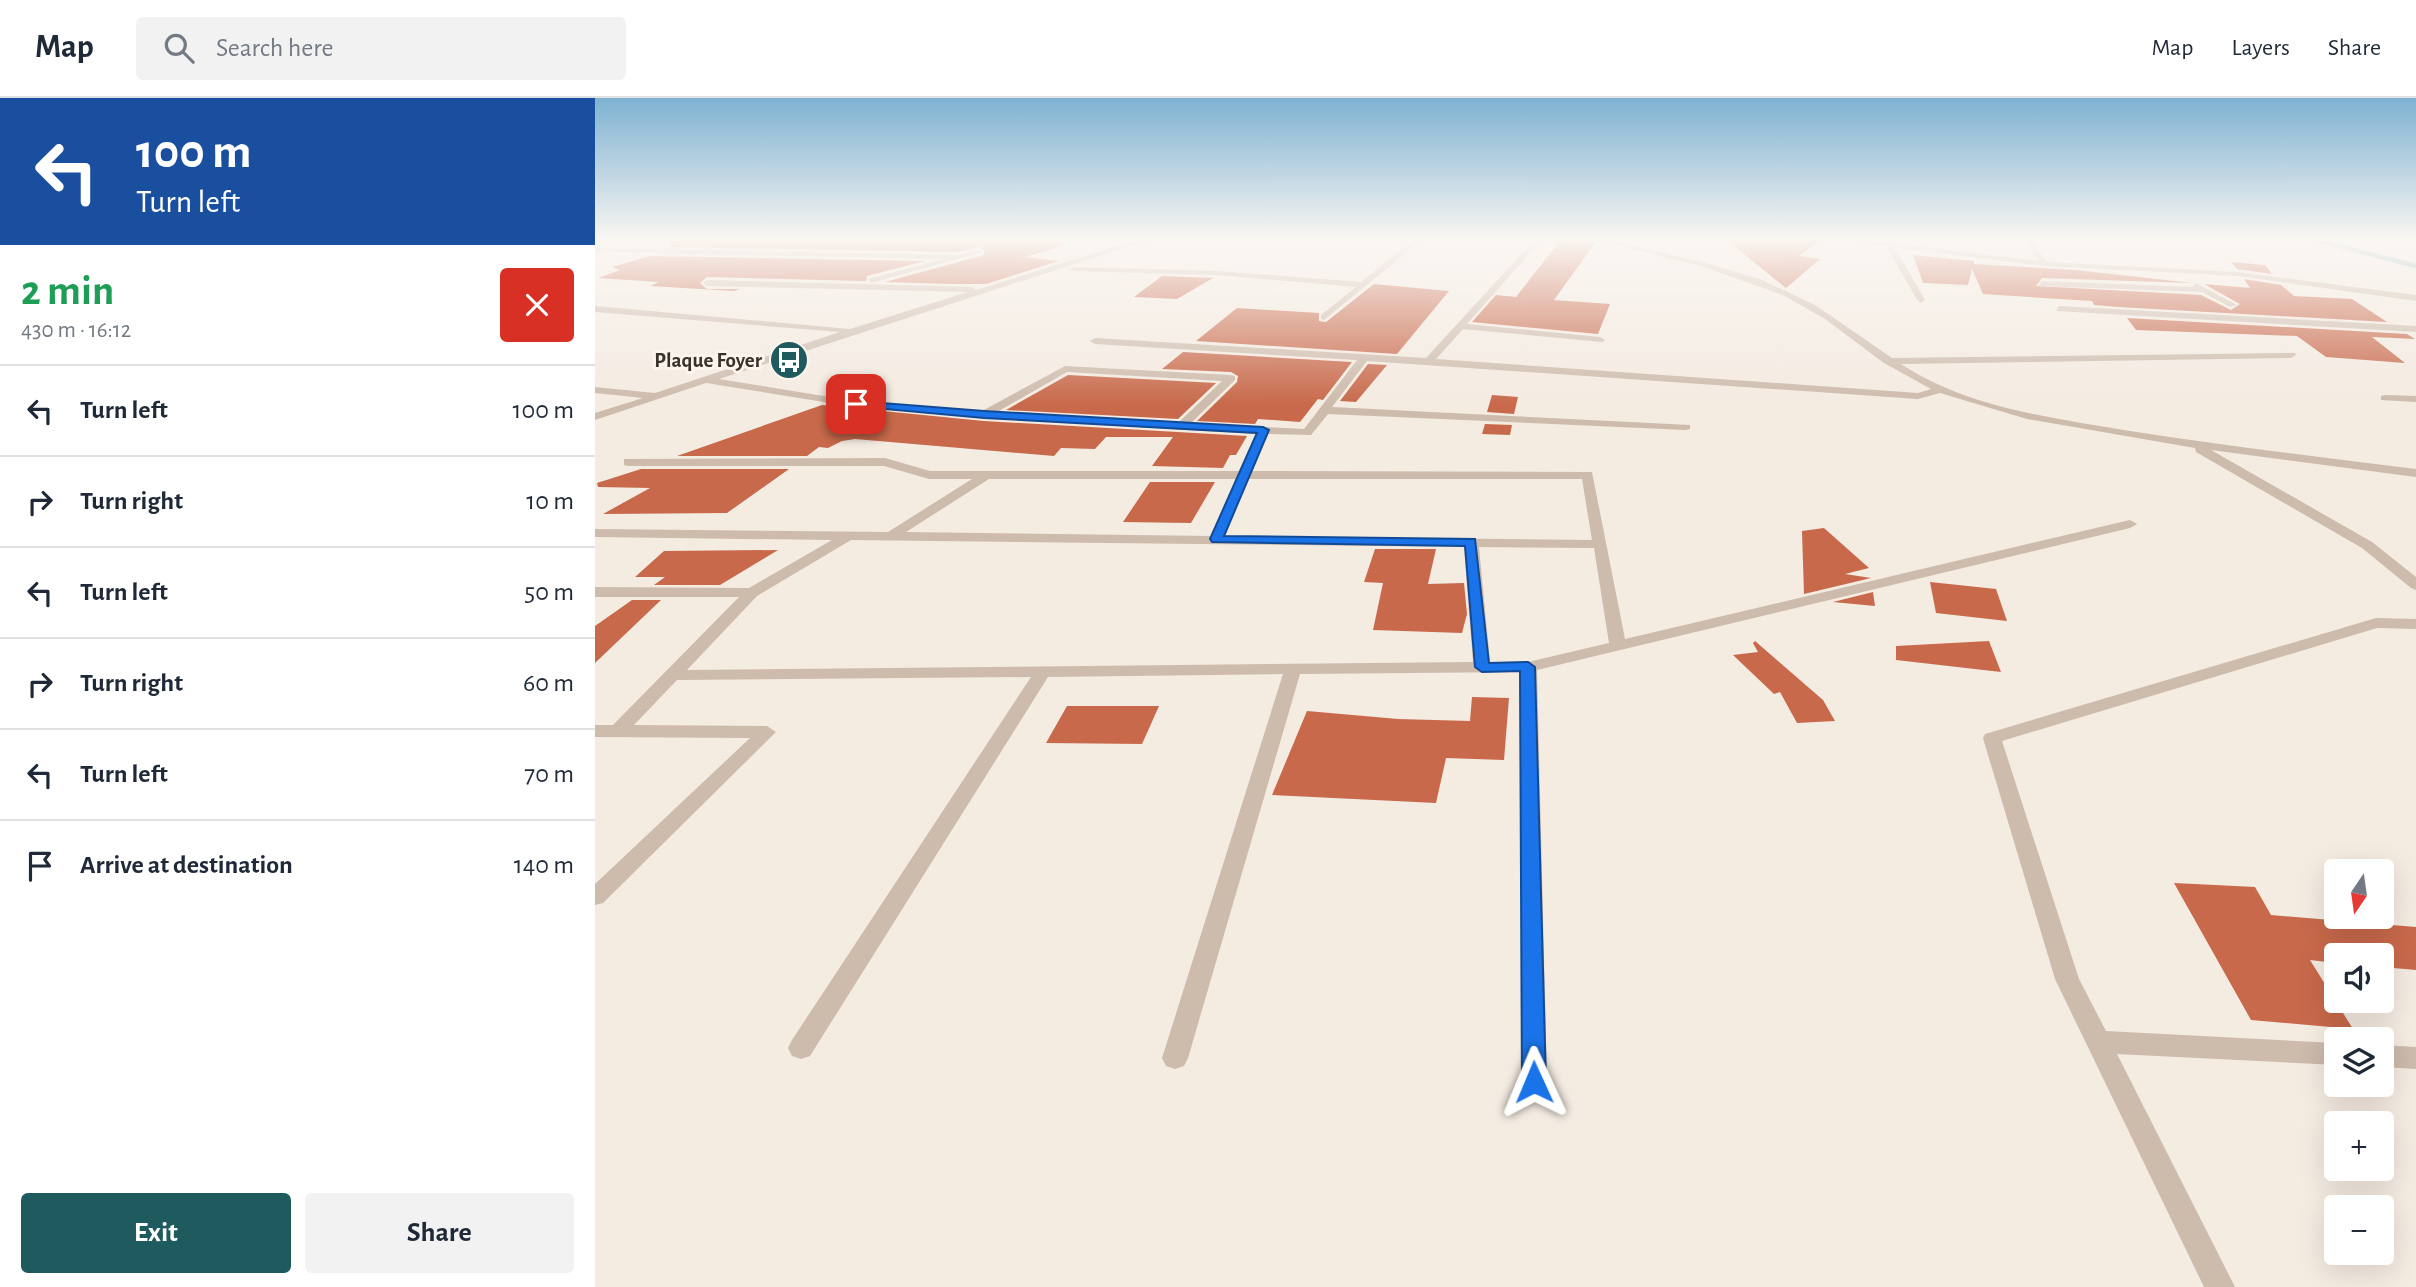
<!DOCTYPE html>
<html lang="en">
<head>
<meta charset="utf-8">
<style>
	:root { --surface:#fff; --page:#f2f2f3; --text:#1f2937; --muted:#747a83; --line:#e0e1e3; --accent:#1f5a5e }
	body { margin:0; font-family:"Alegreya Sans",sans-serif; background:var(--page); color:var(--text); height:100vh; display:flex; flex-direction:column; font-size:26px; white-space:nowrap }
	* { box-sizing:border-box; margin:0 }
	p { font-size:23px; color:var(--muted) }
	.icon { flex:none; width:38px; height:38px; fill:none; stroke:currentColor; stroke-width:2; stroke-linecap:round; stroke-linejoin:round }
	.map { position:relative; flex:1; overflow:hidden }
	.details { display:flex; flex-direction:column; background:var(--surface); width:595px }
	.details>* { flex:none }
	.top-card { background:#1a4fa0; color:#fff; overflow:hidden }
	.needle { width:46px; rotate:193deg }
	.buttons { position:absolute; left:1729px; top:761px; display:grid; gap:14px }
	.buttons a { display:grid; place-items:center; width:70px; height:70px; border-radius:7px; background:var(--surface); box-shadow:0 7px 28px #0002; font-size:35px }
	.pin { position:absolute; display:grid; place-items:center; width:60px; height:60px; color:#fff; margin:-30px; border-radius:14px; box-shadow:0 4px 10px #0006 }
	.me { position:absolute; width:77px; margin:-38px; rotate:359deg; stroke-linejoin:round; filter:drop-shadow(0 0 5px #0008) }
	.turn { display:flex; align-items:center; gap:24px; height:147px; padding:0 21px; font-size:32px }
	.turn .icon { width:91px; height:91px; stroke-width:2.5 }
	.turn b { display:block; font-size:49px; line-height:60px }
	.round { display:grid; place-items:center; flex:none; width:74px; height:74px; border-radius:7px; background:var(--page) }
	.headline { display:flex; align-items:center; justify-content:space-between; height:119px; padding:0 21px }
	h1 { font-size:42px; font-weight:700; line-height:52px; color:#1e9e55 }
	.button { display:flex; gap:14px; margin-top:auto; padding:14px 21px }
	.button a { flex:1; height:80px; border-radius:7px; background:var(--accent); color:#fff; font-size:28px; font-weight:700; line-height:80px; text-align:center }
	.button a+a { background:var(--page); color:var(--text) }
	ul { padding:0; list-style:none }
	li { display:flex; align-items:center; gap:21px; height:91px; padding:0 21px; border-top:2px solid var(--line) }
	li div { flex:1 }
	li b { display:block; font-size:26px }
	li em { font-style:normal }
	header { display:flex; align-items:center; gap:42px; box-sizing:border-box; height:98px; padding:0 35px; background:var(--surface); border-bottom:2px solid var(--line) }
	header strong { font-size:33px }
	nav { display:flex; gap:38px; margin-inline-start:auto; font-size:24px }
	.search { width:490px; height:63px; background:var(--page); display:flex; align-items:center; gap:18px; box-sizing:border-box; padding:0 24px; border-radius:7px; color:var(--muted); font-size:26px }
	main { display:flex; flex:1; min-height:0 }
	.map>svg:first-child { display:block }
</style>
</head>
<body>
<header>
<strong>Map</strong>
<div class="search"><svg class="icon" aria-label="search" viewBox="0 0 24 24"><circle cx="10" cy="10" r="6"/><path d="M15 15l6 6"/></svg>Search here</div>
<nav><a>Map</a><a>Layers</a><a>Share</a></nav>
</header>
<main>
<section class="details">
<div class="top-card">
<div class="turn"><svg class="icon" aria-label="left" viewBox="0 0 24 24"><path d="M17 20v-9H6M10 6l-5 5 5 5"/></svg><div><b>100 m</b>Turn left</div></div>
</div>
<div class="headline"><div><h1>2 min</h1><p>430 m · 16:12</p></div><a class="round" style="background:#d93025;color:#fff"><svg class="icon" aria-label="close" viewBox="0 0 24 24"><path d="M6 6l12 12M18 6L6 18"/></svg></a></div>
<ul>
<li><svg class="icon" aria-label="left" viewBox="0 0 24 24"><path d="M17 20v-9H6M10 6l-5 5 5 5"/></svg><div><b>Turn left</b></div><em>100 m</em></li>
<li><svg class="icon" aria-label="right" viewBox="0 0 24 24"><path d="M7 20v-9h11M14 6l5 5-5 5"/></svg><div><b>Turn right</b></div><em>10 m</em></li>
<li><svg class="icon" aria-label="left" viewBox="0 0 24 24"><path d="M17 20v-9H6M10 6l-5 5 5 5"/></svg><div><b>Turn left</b></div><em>50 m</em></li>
<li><svg class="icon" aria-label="right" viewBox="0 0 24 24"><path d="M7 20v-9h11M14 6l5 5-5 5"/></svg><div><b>Turn right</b></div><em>60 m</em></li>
<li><svg class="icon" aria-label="left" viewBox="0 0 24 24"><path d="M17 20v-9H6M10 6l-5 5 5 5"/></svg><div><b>Turn left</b></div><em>70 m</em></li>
<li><svg class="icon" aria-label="arrive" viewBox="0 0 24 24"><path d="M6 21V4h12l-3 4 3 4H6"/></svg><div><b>Arrive at destination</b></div><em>140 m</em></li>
</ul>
<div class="button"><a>Exit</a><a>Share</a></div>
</section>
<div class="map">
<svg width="1821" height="1189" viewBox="0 0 1821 1189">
	<rect width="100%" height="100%" fill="#f4ebe1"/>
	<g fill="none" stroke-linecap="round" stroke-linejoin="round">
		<!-- stream -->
		<path stroke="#7fb0b2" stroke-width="4.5" d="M1712 140 1821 168"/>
	</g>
	<!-- building -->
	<path fill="#c8694b" d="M74 140H467L468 148 430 159 464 163 391 186H356L290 184 389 157V152L383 149 364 154 75 149Z
		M967 140H990L1000 145 959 202 1015 206 1003 236 877 224 901 197 921 199Z
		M1129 140H1229L1204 158 1225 161 1191 190Z
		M1318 157 1379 163V166L1481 172 1597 185 1447 180 1441 188 1606 197 1636 212 1645 206 1609 186 1655 190 1649 181 1686 187 1699 198 1757 201 1792 224 1523 209 1499 207 1497 203 1388 196 1377 171 1373 187 1328 185Z
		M55 158 330 163 272 178 271 183 112 179 105 185 112 191H145L139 193 55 188 64 184 4 180 25 172 17 169Z
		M1636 164 1670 167 1677 176 1642 171Z
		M567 178 618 180 582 201 539 199Z
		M779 186 854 193 802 256 601 243 642 210 724 215V223L731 224Z
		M1532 220 1812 236 1820 241 1777 239 1810 265 1731 259 1702 238 1541 232Z
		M588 254 757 264 728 302 723 301 705 324 663 321 660 326 602 323 642 284 643 278 636 274 567 271Z
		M773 266 792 267 761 304 745 303Z
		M473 277 621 285 583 321 411 312Z
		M897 297 923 299 919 316 892 314Z
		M227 307 389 323 652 338 641 357H635L628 370 557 368 578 339H511L500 351 466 350 459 358 260 341 247 343 233 350 224 349 212 358H82Z
		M890 326 917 327 915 337 887 336Z
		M46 371H194L132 415 8 416 55 390 3 389 2 385Z
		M555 384H620L596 425 528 424Z
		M1229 430 1274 470 1250 476 1276 480 1209 496 1207 433Z
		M780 451H841L833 486 869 485 872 516 867 535 778 532 788 485 769 484Z
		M183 452 125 487H59L70 479H40L69 453Z
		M1335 484 1401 491 1412 523 1341 515Z
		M1278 494 1280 508 1238 504Z
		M37 502H66L0 565V528Z
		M1160 543 1228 602 1240 623 1202 625 1185 594 1179 596 1138 557 1163 554 1158 545Z
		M1394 543 1406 574 1301 562V548Z
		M877 599 914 600 909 662 851 660 841 705 677 697 712 613 803 621 875 623Z
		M472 608H564L547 646 451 645Z
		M1579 785 1660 789 1676 817 1821 829V872L1787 869V858H1741V865L1715 862 1758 931 1656 922Z"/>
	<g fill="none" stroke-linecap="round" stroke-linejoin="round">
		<!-- minor -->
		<path fill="#cdbbac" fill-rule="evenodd" d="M548 140H560L124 281 260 303 387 313 470 268 636 277 640 278V282L596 325 709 331 762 262 500 246 495 243 500 240 831 260 941 140H948L872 226 1005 239 1010 242 1008 244 868 231 841 261 1323 295 1336 291 1289 265 1230 221 1188 197 1106 168 992 140H1006L1111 165 1167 182 1220 207 1297 260 1700 255 1701 257 1696 260 1306 266C1373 310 1457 320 1535 333 1630 348 1726 359 1821 371V379L1616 352 1777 444 1821 479V492L1816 490 1767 450 1601 354 1600 350 1432 321 1345 295 1323 301 772 263 737 309 1095 327V331L1091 332 733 316 716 337 672 336 657 373 997 374 1030 541 1535 422 1542 426 1535 430 942 572 952 984 948 992 939 996 930 992 926 984 925 574 705 576 593 960 589 968 580 971 571 968 567 960 688 576 453 579 215 958 206 961 197 958 193 950 197 942 436 579 82 582 39 627 172 628 181 634 8 805 0 807V786L155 640 0 639V627H18L144 499H0V489L154 490 237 442 0 439V431L293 434 377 381H334L289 368H33L29 367V361L290 360 335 373H644L661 336 389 320 260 309 111 285 0 322V315L48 300 0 295V289L60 295 245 234 0 214V208L255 231 373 194 112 188 108 185 112 182 377 189 381 192ZM472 274 627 283 584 324 402 314ZM394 381H641L616 438 311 434ZM653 381H987L997 442 629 438ZM256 442 869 449 878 564 92 572 162 498ZM884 449 999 450 1014 545 933 564H895Z
			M821 140H829L729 222 726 221V217L761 189 622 177 479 173 475 171 479 169 622 173 766 184Z
			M1236 140 1290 144V140H1298V145L1444 163 1427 140H1434L1452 164 1643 174 1821 197V203L1643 178 1450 168 1300 150 1330 202 1326 205 1322 202 1292 149Z
			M0 150 364 157 384 152 388 154 276 185 273 181 349 161 0 154Z
			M1447 183 1597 189 1601 185 1642 207 1635 209 1607 194 1444 188Z
			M1464 208 1821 228V234L1461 213Z
			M1790 297 1821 298V304L1786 302V298Z
			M1781 520 1821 521V531L1782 530 1407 643 1484 881 1511 933 1741 945V967L1522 956 1640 1189H1609L1460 881 1388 640 1390 636Z
			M1787 947 1821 949V971L1787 969Z"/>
	</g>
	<!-- sky -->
	<linearGradient id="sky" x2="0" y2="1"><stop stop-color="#7eb2d2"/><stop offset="0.46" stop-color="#faf6f2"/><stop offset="1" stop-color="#faf6f2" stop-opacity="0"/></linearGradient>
	<rect width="1821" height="307" fill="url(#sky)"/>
	<!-- route -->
	<path fill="#1a73e8" stroke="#114b97" stroke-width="2" d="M261 303 389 313 668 329 674 332 629 438 880 441 894 565 933 564 940 569 951 984 948 991 939 995 931 991 927 984 925 573 887 574 880 569 870 448 617 444 615 441 662 335 389 320 257 308Z"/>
	<!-- icons -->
	<defs>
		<symbol id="bus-disc" viewBox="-11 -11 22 22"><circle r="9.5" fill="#1f5a5e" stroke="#fbf5ee"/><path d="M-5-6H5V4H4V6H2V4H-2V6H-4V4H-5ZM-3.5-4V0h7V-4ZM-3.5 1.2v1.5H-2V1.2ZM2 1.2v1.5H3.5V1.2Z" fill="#fff"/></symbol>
	</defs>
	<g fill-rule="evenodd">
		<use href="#bus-disc" x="172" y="240" width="44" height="44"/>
	</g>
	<g text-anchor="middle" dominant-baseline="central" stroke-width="6" stroke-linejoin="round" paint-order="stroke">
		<!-- far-poi labels -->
		<g font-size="21" font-weight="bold" fill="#3b302b" stroke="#fbf5ee" text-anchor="end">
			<text x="167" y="262">Plaque Foyer</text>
		</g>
	</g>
</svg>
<div class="buttons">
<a><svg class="needle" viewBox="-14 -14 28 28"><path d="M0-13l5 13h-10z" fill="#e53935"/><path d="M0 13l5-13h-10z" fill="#747a83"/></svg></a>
<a><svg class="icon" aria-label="sound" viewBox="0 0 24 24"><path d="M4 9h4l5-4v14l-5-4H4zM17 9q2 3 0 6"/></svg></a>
<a><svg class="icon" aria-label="layers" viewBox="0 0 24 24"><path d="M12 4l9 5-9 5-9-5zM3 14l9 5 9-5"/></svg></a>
<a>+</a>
<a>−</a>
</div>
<div class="pin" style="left:261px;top:306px;background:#d93025"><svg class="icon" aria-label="arrive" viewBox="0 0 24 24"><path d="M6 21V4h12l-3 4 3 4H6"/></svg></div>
<svg class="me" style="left:939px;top:984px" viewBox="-20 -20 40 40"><path d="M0-17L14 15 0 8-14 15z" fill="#1a73e8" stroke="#fff" stroke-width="4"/></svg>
</div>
</main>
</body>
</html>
